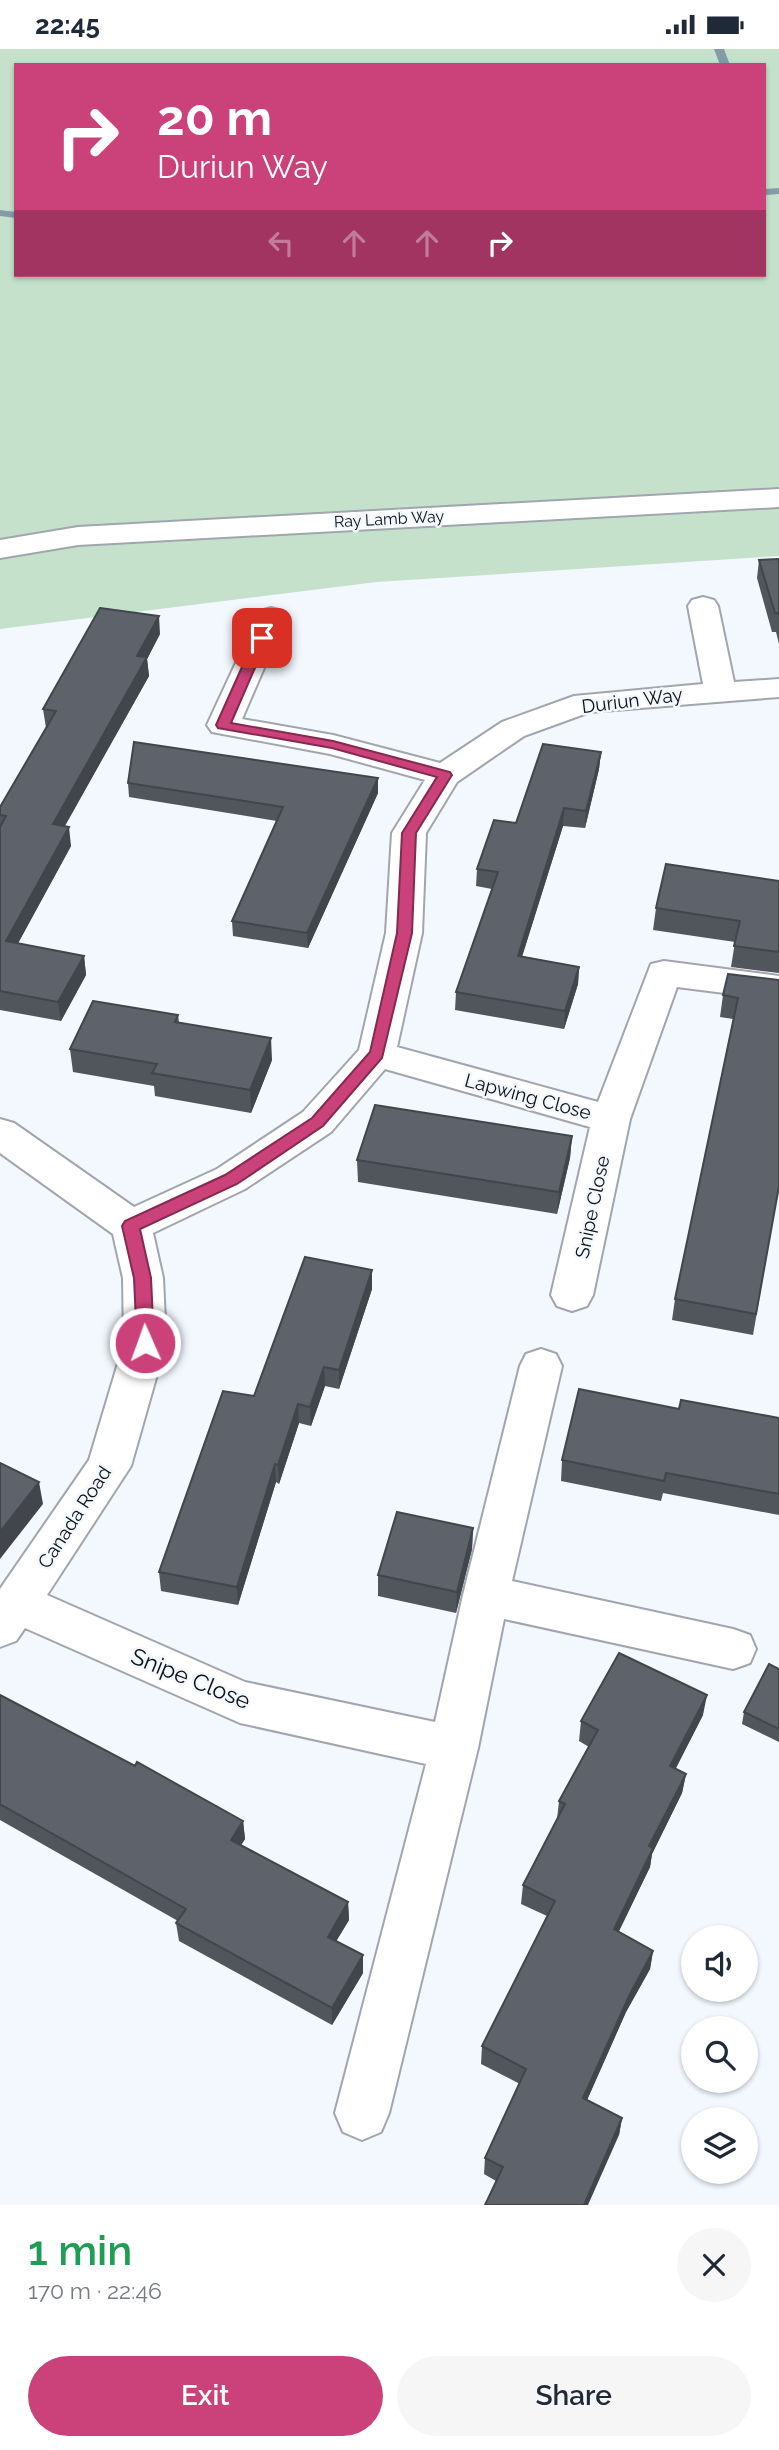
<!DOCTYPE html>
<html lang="en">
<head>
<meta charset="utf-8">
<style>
	:root { --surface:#fff; --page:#f6f6f7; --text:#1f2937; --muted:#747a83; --accent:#cb417a }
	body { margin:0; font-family:Raleway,sans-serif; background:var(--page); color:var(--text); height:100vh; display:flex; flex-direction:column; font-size:26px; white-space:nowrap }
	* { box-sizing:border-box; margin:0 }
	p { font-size:23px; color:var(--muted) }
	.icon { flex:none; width:38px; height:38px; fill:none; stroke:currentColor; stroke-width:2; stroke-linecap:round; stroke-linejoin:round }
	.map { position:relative; height:2156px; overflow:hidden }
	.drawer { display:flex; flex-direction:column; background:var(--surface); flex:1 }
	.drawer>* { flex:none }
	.banner { position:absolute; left:14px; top:14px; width:752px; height:214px; border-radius:0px; box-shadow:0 2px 5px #0004; background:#cb417a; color:#fff; overflow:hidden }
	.fabs { position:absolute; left:681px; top:1876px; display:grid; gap:14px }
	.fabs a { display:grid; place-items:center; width:77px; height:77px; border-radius:50%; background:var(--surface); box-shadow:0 2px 5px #0004; font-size:35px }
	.pin { position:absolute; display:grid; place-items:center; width:60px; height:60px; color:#fff; margin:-30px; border-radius:14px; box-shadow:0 4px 10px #0006 }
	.me { position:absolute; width:77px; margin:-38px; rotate:358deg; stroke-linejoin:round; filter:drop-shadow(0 0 5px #0008) }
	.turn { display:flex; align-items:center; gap:24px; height:147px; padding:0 28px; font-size:32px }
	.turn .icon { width:91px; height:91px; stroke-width:2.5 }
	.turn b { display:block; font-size:49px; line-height:60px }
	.lanes { display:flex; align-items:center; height:66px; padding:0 28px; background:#0003; justify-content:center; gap:35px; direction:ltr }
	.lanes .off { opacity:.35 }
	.round { display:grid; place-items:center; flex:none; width:74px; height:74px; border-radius:37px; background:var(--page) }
	.head { display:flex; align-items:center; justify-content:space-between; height:119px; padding:0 28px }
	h1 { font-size:42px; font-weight:600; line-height:52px; color:#1e9e55 }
	.button { display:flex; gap:14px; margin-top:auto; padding:14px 28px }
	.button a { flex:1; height:80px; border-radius:42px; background:var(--accent); color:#fff; font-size:28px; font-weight:600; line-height:80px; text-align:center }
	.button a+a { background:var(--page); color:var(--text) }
	.status { display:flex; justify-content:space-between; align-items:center; height:49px; padding:0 35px; background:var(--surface); direction:ltr }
	.status svg { height:19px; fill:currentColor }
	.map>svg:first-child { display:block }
</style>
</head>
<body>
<div class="status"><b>22:45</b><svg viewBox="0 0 49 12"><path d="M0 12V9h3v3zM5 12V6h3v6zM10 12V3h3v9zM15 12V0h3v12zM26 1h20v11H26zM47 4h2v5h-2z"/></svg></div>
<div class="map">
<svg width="779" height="2156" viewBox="0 0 779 2156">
	<rect width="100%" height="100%" fill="#f3f8ff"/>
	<!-- green -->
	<path fill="#c5e1cc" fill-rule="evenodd" d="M0 0H779V507L377 533 0 580ZM16 16H765V226H16Z"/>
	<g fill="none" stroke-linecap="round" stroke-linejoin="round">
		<!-- stream -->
		<path fill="#839ca8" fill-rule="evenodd" d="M714 0H724L730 16H720Z
			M779 139V145L765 146V140Z
			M0 161 16 163V169L0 167Z"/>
		<defs>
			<path id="minor" d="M779 440V458L78 496 0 509V491L78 478Z
				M703 548 714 551 718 557 734 633 779 630V648L590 663 524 687 457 733 426 784 422 884 397 998 598 1053 651 915 664 912 779 927V951L677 938 630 1070 593 1246 587 1257 572 1262 557 1257 551 1246 590 1078 385 1020 331 1083 245 1140 153 1184 163 1229 166 1294 131 1417 47 1546 245 1633 435 1673 463 1546 520 1317 526 1305 541 1300 556 1305 562 1317 512 1532 733 1580 750 1586 756 1600 750 1614 733 1620 504 1570 478 1699 389 2064 381 2083 362 2091 343 2083 335 2064 426 1715 240 1674 25 1579 16 1592 0 1598V1540L89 1411 124 1294 123 1229 113 1185 0 1104V1070L14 1074 134 1158 217 1120 303 1063 359 1001 386 884 392 784 425 731 330 705 212 683 207 676 260 562 271 559 282 562 286 568 242 670 333 686 440 714 502 673 574 647 703 635 688 557 692 551Z"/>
		</defs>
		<!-- minor casing -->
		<use href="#minor" stroke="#a0a5ae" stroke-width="4"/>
		<!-- minor -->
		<use href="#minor" fill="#fff" fill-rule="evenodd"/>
	</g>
	<!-- wall -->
	<path fill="#51555c" d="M779 510V595L776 583H772L757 529 759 511Z
		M160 585 147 610 149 627 65 777 71 797 18 894 84 907 86 926 61 972 0 961V758L46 679 43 660Z
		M601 703 599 720 585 779 563 777 522 907 579 918 578 935 564 980 455 961 456 943 492 840 476 837 477 820Z
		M378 729V744L308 899 233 887 232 872 277 772 129 748 128 734Z
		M779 832V924L731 918 735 893 653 881 656 859Z
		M779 931V1137L753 1286 672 1271 675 1250 733 970 720 968 723 946Z
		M178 966 179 973 272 1011 251 1064 155 1047 154 1037 73 1023 70 1000Z
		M572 1087 570 1109 557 1165 358 1133 357 1111Z
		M372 1221V1240L339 1340 325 1337 311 1377 299 1374 279 1435 276 1433 238 1556 161 1542 159 1523 254 1347Z
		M679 1360 779 1369V1466L663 1444 661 1452 561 1432 562 1411Z
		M473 1479 472 1500 456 1564 378 1547V1526Z
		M779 1620V1693L742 1675 744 1663Z
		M0 1646 135 1717 243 1772 245 1790 241 1796 348 1853 349 1871 336 1892 363 1906V1924L332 1976 179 1892 176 1874 178 1872 0 1771Z
		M703 1666 675 1720 686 1725 682 1744 652 1805 650 1818 618 1883 653 1902 650 1920 626 1963 587 2051 622 2069 619 2086 496 2132 484 2125 485 2109 520 2035 481 2015 482 1997 547 1867 521 1855 523 1836 557 1770 559 1752 589 1698 579 1692 581 1672Z"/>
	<!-- shaded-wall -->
	<path fill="#42454b" d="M159 567 160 585 147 610 149 627 55 794 53 775 137 607Z
		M601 703 599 720 585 779 586 762Z
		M378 729V744L308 899 307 884Z
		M564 759 563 777 517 924 518 907Z
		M69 778 71 797 9 911 6 892Z
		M84 907 86 926 61 972 58 953Z
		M579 918 578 935 564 980 565 962Z
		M271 989 272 1011 251 1064 250 1041Z
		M572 1087 570 1109 557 1165 559 1143Z
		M372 1221V1240L339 1340V1321Z
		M324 1318 325 1337 311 1377 310 1358Z
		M298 1355 299 1374 279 1435 278 1416Z
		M275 1415 276 1433 238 1556 237 1538Z
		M39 1433 43 1455 0 1510V1483Z
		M473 1479 472 1500 456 1564 457 1543Z
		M707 1646 703 1666 667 1737 670 1717Z
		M686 1725 682 1744 652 1805 650 1818 611 1899 614 1880 649 1797Z
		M243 1772 245 1790 233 1809 231 1791Z
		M348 1853 349 1871 328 1906V1888Z
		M653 1902 650 1920 626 1963 580 2067 583 2049 630 1945Z
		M363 1906V1924L332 1976V1959Z
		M622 2069 619 2086 588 2156H584Z"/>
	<!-- building -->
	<path fill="#5e636b" stroke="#42454b" stroke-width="2" d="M779 510V566L778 564H775L759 511Z
		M100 559 159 567 137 607 147 608 53 775 69 778 6 892 84 907 58 953 0 942V778L6 767 0 766V758L56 662 43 660Z
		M134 693 378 729 307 884 232 872 283 758 128 734Z
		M543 695 601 703 586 762 564 759 518 907 579 918 565 962 456 943 498 823 477 820 494 771 516 774Z
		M666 815 779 832V903L734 897 740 872 656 859Z
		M728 925 779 931V1137L756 1265 675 1250 738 949 723 946Z
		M93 952 178 966 175 973 271 989 250 1041 152 1024 157 1015 70 1000Z
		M375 1056 572 1087 559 1143 357 1111Z
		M305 1208 372 1221 339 1321 324 1318 310 1358 298 1355 278 1416 275 1415 237 1538 159 1523 223 1342 254 1347Z
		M579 1340 679 1360 681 1351 779 1369V1445L666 1424 664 1432 562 1411Z
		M0 1414 39 1433 0 1483Z
		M397 1463 473 1479 457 1543 378 1526Z
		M619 1604 707 1646 670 1717 686 1725 649 1797 653 1799 614 1880 653 1902 630 1945 583 2049 622 2069 584 2156H485L503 2118 485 2109 526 2020 482 1997 555 1852 523 1836 565 1755 559 1752 598 1681 581 1672Z
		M769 1615 779 1620V1680L744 1663Z
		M0 1646 135 1717 137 1713 243 1772 231 1791 348 1853 328 1888 363 1906 332 1959 176 1874 186 1860 0 1755Z"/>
	<!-- route -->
	<path fill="#cb417a" stroke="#842a4f" stroke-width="2" d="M262 585 268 589 231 674 333 692 450 723 452 726 416 784 412 884 382 1009 323 1077 237 1135 140 1180 151 1229 154 1294 152 1299H139L137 1294 134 1229 122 1177 125 1172 225 1126 312 1069 370 1003 397 884 402 784 437 728 332 699 218 679 216 676 255 589Z"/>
	<g text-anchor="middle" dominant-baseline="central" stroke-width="5" stroke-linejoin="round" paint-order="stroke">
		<!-- far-street labels -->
		<g font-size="16" fill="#0d0f12" stroke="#f3f8ff">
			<text transform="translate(389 470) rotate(-3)">Ray Lamb Way</text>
		</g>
		<!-- street labels -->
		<g font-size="19" fill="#0d0f12" stroke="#f3f8ff">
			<text transform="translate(632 651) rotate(-7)">Duriun Way</text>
			<text transform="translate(528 1047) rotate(15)">Lapwing Close</text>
			<text transform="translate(592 1158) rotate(-78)">Snipe Close</text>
			<text transform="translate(74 1468) rotate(-57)">Canada Road</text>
		</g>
		<!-- near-street labels -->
		<g font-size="23" fill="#0d0f12" stroke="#f3f8ff">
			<text transform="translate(191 1629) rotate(22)">Snipe Close</text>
		</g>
	</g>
</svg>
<div class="fabs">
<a><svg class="icon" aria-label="sound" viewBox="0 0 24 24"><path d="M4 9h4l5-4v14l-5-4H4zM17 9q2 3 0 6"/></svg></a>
<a><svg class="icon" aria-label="search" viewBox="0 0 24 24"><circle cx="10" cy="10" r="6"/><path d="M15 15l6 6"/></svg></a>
<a><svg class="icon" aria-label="layers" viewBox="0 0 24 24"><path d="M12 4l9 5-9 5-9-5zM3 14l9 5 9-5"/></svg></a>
</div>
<div class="pin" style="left:262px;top:589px;background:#d93025"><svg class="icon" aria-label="arrive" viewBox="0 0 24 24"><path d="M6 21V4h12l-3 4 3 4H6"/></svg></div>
<svg class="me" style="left:145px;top:1294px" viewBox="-20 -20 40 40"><circle r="17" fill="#cb417a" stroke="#fff" stroke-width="3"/><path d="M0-11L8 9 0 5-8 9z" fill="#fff"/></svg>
<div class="banner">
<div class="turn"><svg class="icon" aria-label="right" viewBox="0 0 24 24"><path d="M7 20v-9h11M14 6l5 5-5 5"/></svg><div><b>20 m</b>Duriun Way</div></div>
<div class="lanes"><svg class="icon off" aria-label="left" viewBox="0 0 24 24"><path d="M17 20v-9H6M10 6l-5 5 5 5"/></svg><svg class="icon off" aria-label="ahead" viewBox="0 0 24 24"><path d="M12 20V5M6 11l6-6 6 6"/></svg><svg class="icon off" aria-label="ahead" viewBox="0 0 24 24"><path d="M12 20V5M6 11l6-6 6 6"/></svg><svg class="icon" aria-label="right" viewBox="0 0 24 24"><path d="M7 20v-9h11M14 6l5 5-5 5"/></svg></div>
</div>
</div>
<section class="drawer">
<div class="head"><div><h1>1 min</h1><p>170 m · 22:46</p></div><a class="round"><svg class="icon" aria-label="close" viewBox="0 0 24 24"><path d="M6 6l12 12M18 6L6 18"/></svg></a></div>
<div class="button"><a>Exit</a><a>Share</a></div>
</section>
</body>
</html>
